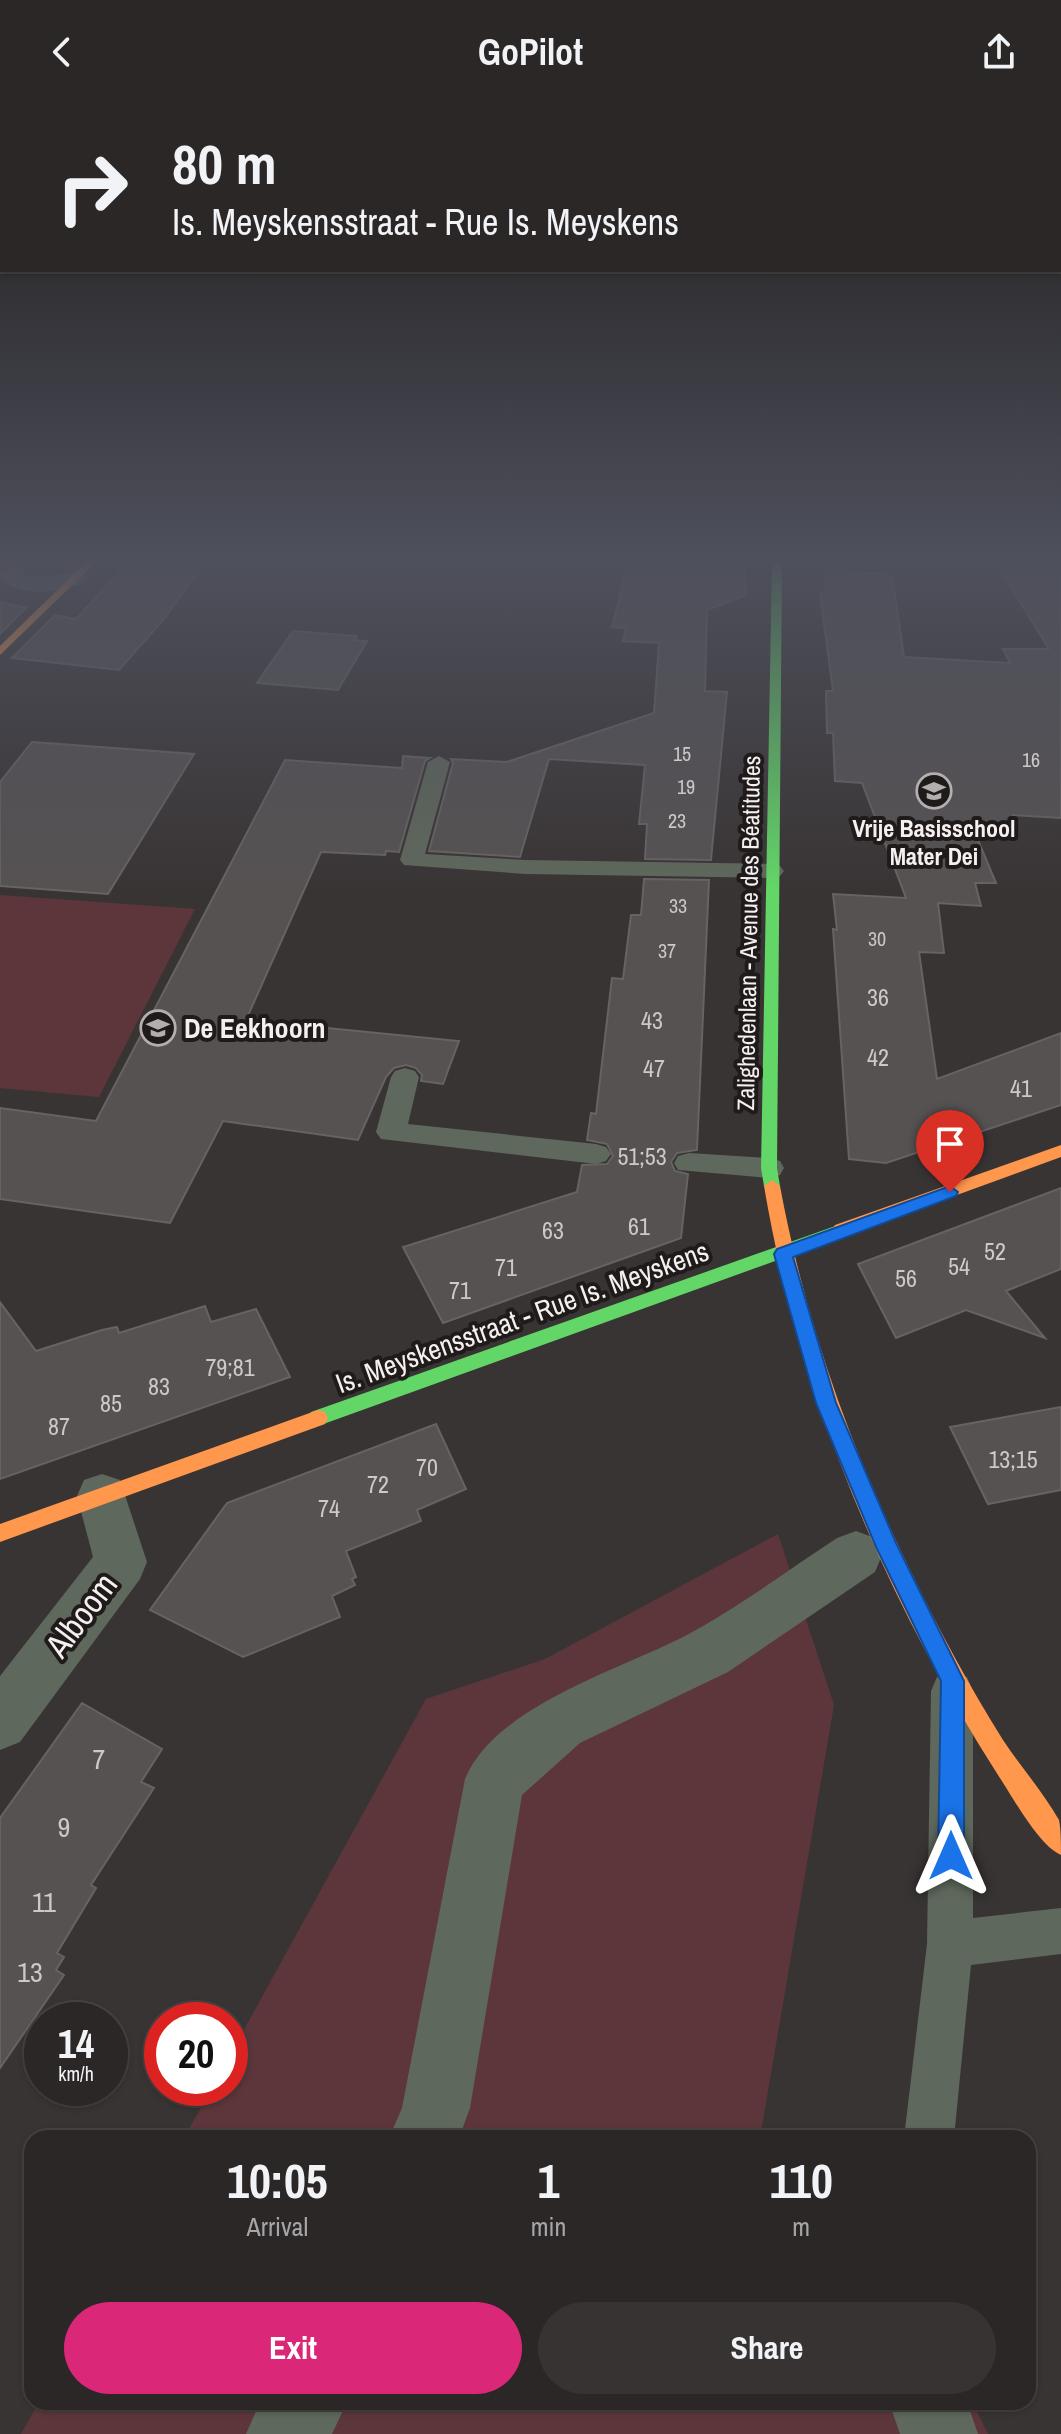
<!DOCTYPE html>
<html lang="en">
<head>
<meta charset="utf-8">
<style>
	:root { --surface:#2b2727; --page:#373333; --text:#f1f3f6; --muted:#a6a5a7; --line:#474444; --accent:#db2777 }
	body { margin:0; font-family:"Archivo Narrow",sans-serif; background:var(--page); color:var(--text); height:100vh; display:flex; flex-direction:column; font-size:30px; white-space:nowrap }
	* { box-sizing:border-box; margin:0 }
	p { font-size:26px; color:var(--muted) }
	.icon { flex:none; width:44px; height:44px; fill:none; stroke:currentColor; stroke-width:2; stroke-linecap:round; stroke-linejoin:round }
	.map { position:relative; flex:1; overflow:hidden }
	.side { position:absolute; left:24px; top:2026px; width:1012px; height:280px; display:flex; flex-direction:column; background:var(--surface); border-radius:24px; box-shadow:0 2px 6px #0004,0 0 0 2px var(--line) }
	.side>* { flex:none }
	.guide { position:absolute; left:0px; top:0px; width:1062px; height:168px; box-shadow:0 2px 6px #0004,0 0 0 2px var(--line); background:#2b2727; color:var(--text); overflow:hidden }
	.speed { position:absolute; left:24px; top:1898px; display:flex; gap:16px; font-size:40px; font-weight:700; text-align:center }
	.speed>* { display:grid; place-content:center; width:104px; height:104px; border-radius:50%; background:var(--surface); box-shadow:0 2px 6px #0004,0 0 0 2px var(--line); line-height:1 }
	.speed small { font-size:20px; font-weight:400 }
	.speed .limit { border:12px solid #d22; background:#fff; color:#111 }
	.pin { position:absolute; display:grid; place-items:center; width:68px; height:68px; color:#fff; margin:-82px -34px; border-radius:50% 50% 50% 0; rotate:-45deg; box-shadow:0 0 8px #0007 }
	.pin .icon { rotate:45deg }
	.me { position:absolute; width:88px; margin:-44px; rotate:0deg; stroke-linejoin:round; filter:drop-shadow(0 0 6px #0008) }
	.turn { display:flex; align-items:center; gap:28px; height:168px; padding:0 40px; font-size:36px }
	.turn .icon { width:104px; height:104px; stroke-width:2.5 }
	.turn b { display:block; font-size:56px; line-height:68px }
	.eta { display:flex; justify-content:space-evenly; align-items:center; height:136px; text-align:center }
	.eta b { font-size:48px; font-weight:700; line-height:56px }
	.cta { display:flex; gap:16px; margin-top:auto; padding:16px 40px }
	.cta a { flex:1; height:92px; border-radius:48px; background:var(--accent); color:#fff; font-size:32px; font-weight:700; line-height:92px; text-align:center }
	.cta a+a { background:var(--page); color:var(--text) }
	header { display:flex; justify-content:space-between; align-items:center; height:104px; padding:0 40px; background:var(--surface); font-size:36px; font-weight:700 }
	.map>svg:first-child { display:block }
</style>
</head>
<body>
<header><svg class="icon" aria-label="back" viewBox="0 0 24 24"><path d="M15 5l-7 7 7 7"/></svg>GoPilot<svg class="icon" aria-label="share" viewBox="0 0 24 24"><path d="M12 15V3M7 8l5-5 5 5M5 13v7h14v-7"/></svg></header>
<div class="map">
<svg width="1061" height="2330" viewBox="0 0 1061 2330">
	<rect width="100%" height="100%" fill="#393434"/>
	<!-- green -->
	<path fill="#5d363b" d="M0 791 195 805 99 993 0 984Z
		M778 1430 834 1601 760 2034H184L212 1984H230V1951L426 1595 545 1555Z
		M39 2298H972L988 2330H21Z"/>
	<!-- building -->
	<path fill="#565252" stroke="#676363" stroke-width="2" d="M128 459H204L165 514 119 566 12 554 55 511 76 515Z
		M628 459H744L746 491 707 506 705 587 727 588 711 756 645 755 647 720H639L645 661 549 655 520 753 429 747 453 659 451 655 507 658 654 609 659 539 623 537 626 524 612 523Z
		M996 459H1061V714L1013 711 1014 719 970 717 996 779H975L981 802 938 799 944 849 919 848 937 975 1061 929V1001L886 1059 849 1055 833 825 837 826 833 790 906 794 862 679 835 677 833 629H827L826 587H833L820 489 826 490 825 467 892 470 904 553 1010 559 1003 545H1049Z
		M0 498 26 504 0 530Z
		M293 527 357 532 354 536 367 537 338 586 257 579Z
		M32 638 194 650 108 790 0 782V678Z
		M403 652 430 654 425 657 399 748 386 747 385 751 321 748 246 916 459 937 443 980 421 977 422 971 416 964 406 961 394 964 386 973 358 1036 223 1017 170 1119 0 1095V1004L96 1017 285 656 402 664Z
		M644 775 709 776 697 1046 677 1049 671 1058 675 1067 688 1070 681 1134 443 1219 403 1143 577 1088 582 1061 607 1060 613 1052 607 1040 587 1036 591 1009 596 1010 612 874 623 875 631 811H641Z
		M1061 1084V1165L1006 1187 1045 1234 966 1206 896 1234 858 1160Z
		M0 1198 36 1247 102 1226 117 1223 119 1229 205 1202 211 1218 256 1205 290 1273 0 1375Z
		M1061 1303V1386L988 1400 950 1323Z
		M436 1320 466 1385 417 1406 421 1417 346 1447 356 1473 352 1475 355 1481 332 1492 340 1513 243 1553 150 1506 227 1399Z
		M82 1599 162 1645 141 1678 154 1684 91 1781 96 1784 57 1849 64 1853 56 1866 64 1871 0 1964V1714Z"/>
	<g fill="none" stroke-linecap="round" stroke-linejoin="round">
		<!-- lane -->
		<path fill="#5f685c" fill-rule="evenodd" d="M439 652 450 658 425 750 526 756 772 760 780 762 784 767 780 772 772 774 526 770 404 761 400 756 428 658Z
			M405 964 415 967 419 973 408 1020 596 1040 606 1043 611 1050 606 1057 596 1060 381 1035 376 1028 391 973 395 967Z
			M689 1049 769 1054 780 1057 784 1064 780 1071 769 1074 678 1066 674 1059 678 1052Z
			M952 1567 967 1573 973 1587V1814L1061 1804V1850L971 1861 954 2034H904L927 1840 931 1587 937 1573Z"/>
		<!-- street -->
		<path fill="#5f685c" fill-rule="evenodd" d="M5 459H25L24 469C44 479 64 465 83 470L87 475 83 480C58 486 19 497 0 472Z
			M102 1370 120 1376 147 1458 140 1475 20 1638 0 1646V1572L93 1453 77 1392 84 1376Z
			M856 1427 875 1434 882 1451 875 1468 728 1568 580 1639 522 1691 470 2004 459 2034H389L402 2004 465 1675C496 1601 620 1566 687 1531 739 1503 788 1466 837 1434Z
			M260 2298H347L332 2330H246Z
			M889 2298H967L978 2330H900Z"/>
		<!-- fast -->
		<path fill="#63d668" fill-rule="evenodd" d="M772 459H782L777 1064 780 1082 772 1088 764 1082 761 1064Z
			M841 1120 850 1126 847 1131 318 1322 311 1320 308 1314 311 1308Z"/>
		<!-- slow -->
		<path fill="#ff974d" fill-rule="evenodd" d="M85 459H95L0 551V542Z
			M1061 1041V1053L847 1131 841 1132 832 1126 835 1121Z
			M772 1076 780 1082C805 1217 850 1343 910 1466 938 1524 969 1582 1003 1636 1021 1663 1043 1688 1059 1716 1061 1725 1061 1741 1061 1751 1039 1742 1012 1692 998 1671 884 1493 799 1290 764 1082Z
			M318 1306 325 1308 328 1314 325 1320 0 1438V1420Z"/>
		<!-- jam -->
		<path fill="#b3261e" fill-rule="evenodd" d="M13 459H27L0 470V464Z"/>
	</g>
	<!-- sky -->
	<linearGradient id="sky" x2="0" y2="1"><stop stop-color="#1f1d1d"/><stop offset="0.58" stop-color="#4e505c"/><stop offset="1" stop-color="#4e505c" stop-opacity="0"/></linearGradient>
	<rect width="1061" height="785" fill="url(#sky)"/>
	<!-- route -->
	<path fill="#1a73e8" stroke="#114b97" stroke-width="2" d="M950 1082 958 1088 956 1092 793 1153 836 1299 896 1439 964 1577V1752L960 1761 951 1765 942 1761 938 1752 941 1577 876 1443 816 1299 774 1150 777 1145Z"/>
	<!-- icons -->
	<defs>
		<symbol id="school-ring" viewBox="-11 -11 22 22"><circle r="9.5" fill="#1f1b1b" stroke="#b4aeae" stroke-width="1.5"/><path d="M0-5L7-2L0 1L-7-2ZM-4 1L0 2.5L4 1V4Q0 6-4 4Z" fill="#b4aeae"/></symbol>
	</defs>
	<g fill-rule="evenodd">
		<use href="#school-ring" x="914" y="667" width="40" height="40"/>
		<use href="#school-ring" x="138" y="904" width="40" height="40"/>
	</g>
	<g text-anchor="middle" dominant-baseline="central" stroke-width="8" stroke-linejoin="round" paint-order="stroke">
		<!-- far-number labels -->
		<g font-size="20" fill="#cec8c8">
			<text x="682" y="649">15</text>
			<text x="1031" y="655">16</text>
			<text x="686" y="682">19</text>
			<text x="677" y="716">23</text>
			<text x="678" y="801">33</text>
			<text x="877" y="834">30</text>
			<text x="667" y="846">37</text>
		</g>
		<!-- far-poi labels -->
		<g font-size="24" font-weight="bold" fill="#f6eff0" stroke="#1f1b1b">
			<text x="934" y="724">Vrije Basisschool<tspan x="934" dy="28">Mater Dei</tspan></text>
		</g>
		<!-- far-street labels -->
		<g font-size="24" fill="#f6eff0" stroke="#1f1b1b">
			<text transform="translate(748 829) rotate(-89)">Zalighedenlaan - Avenue des Béatitudes</text>
		</g>
		<!-- number labels -->
		<g font-size="24" fill="#cec8c8">
			<text x="878" y="893">36</text>
			<text x="652" y="916">43</text>
			<text x="878" y="953">42</text>
			<text x="654" y="964">47</text>
			<text x="1021" y="984">41</text>
			<text x="642" y="1052">51;53</text>
			<text x="639" y="1122">61</text>
			<text x="553" y="1126">63</text>
			<text x="995" y="1147">52</text>
			<text x="959" y="1162">54</text>
			<text x="506" y="1163">71</text>
			<text x="906" y="1174">56</text>
			<text x="460" y="1186">71</text>
			<text x="230" y="1263">79;81</text>
			<text x="159" y="1282">83</text>
			<text x="111" y="1299">85</text>
			<text x="59" y="1322">87</text>
			<text x="1013" y="1355">13;15</text>
			<text x="427" y="1363">70</text>
			<text x="378" y="1380">72</text>
			<text x="329" y="1404">74</text>
		</g>
		<!-- poi labels -->
		<g font-size="28" font-weight="bold" fill="#f6eff0" stroke="#1f1b1b" text-anchor="start">
			<text x="184" y="924">De Eekhoorn</text>
		</g>
		<!-- street labels -->
		<g font-size="28" fill="#f6eff0" stroke="#1f1b1b">
			<text transform="translate(522 1213) rotate(-20)">Is. Meyskensstraat - Rue Is. Meyskens</text>
		</g>
		<!-- near-number labels -->
		<g font-size="28" fill="#cec8c8">
			<text x="99" y="1655">7</text>
			<text x="64" y="1723">9</text>
			<text x="44" y="1798">11</text>
			<text x="30" y="1868">13</text>
		</g>
		<!-- near-street labels -->
		<g font-size="34" fill="#f6eff0" stroke="#1f1b1b">
			<text transform="translate(81 1511) rotate(-53)">Alboom</text>
		</g>
	</g>
</svg>
<div class="speed"><div>14<small>km/h</small></div><div class="limit">20</div></div>
<div class="pin" style="left:950px;top:1088px;background:#d93025"><svg class="icon" aria-label="arrive" viewBox="0 0 24 24"><path d="M6 21V4h12l-3 4 3 4H6"/></svg></div>
<svg class="me" style="left:951px;top:1752px" viewBox="-20 -20 40 40"><path d="M0-17L14 15 0 8-14 15z" fill="#1a73e8" stroke="#fff" stroke-width="4"/></svg>
<div class="guide">
<div class="turn"><svg class="icon" aria-label="right" viewBox="0 0 24 24"><path d="M7 20v-9h11M14 6l5 5-5 5"/></svg><div><b>80 m</b>Is. Meyskensstraat - Rue Is. Meyskens</div></div>
</div>
<section class="side">
<div class="eta">
<div><b>10:05</b><p>Arrival</p></div>
<div><b>1</b><p>min</p></div>
<div><b>110</b><p>m</p></div>
</div>
<div class="cta"><a>Exit</a><a>Share</a></div>
</section>
</div>
</body>
</html>
